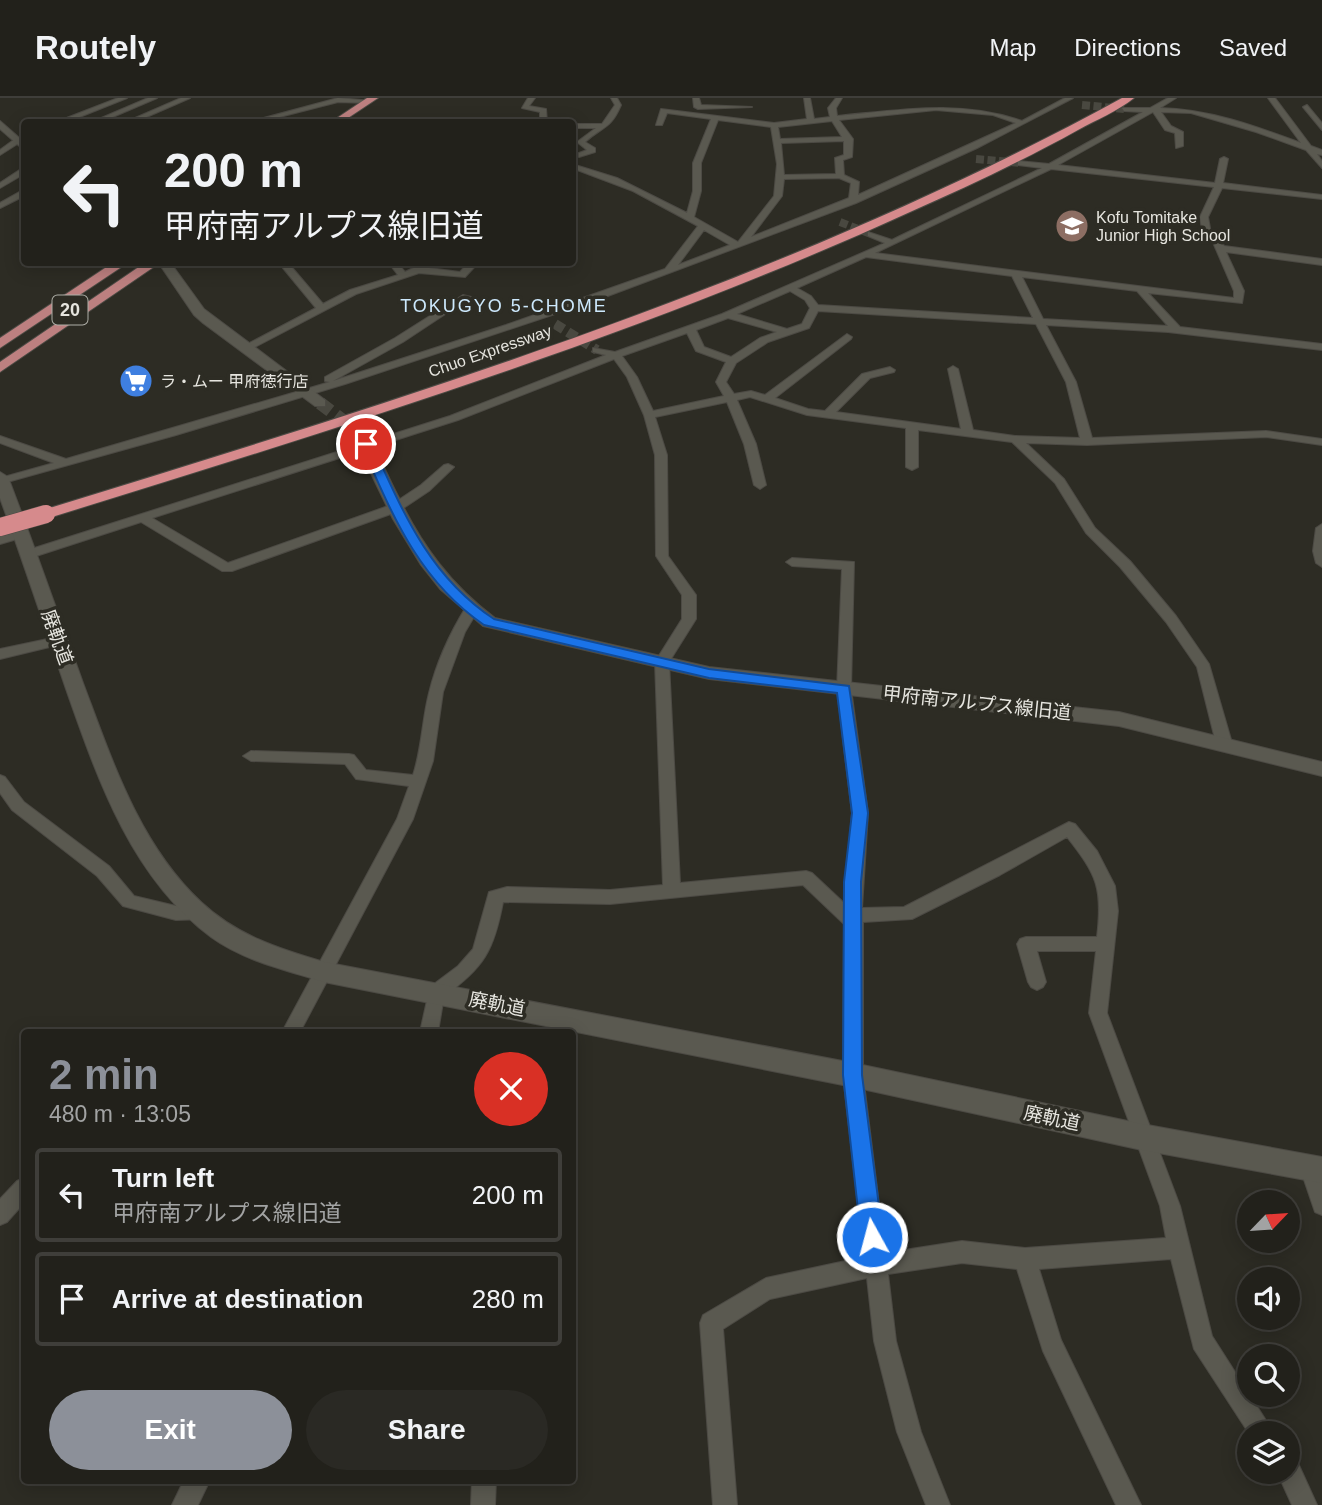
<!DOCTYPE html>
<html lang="en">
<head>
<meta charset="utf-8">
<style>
	:root { --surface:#22211b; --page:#2a2924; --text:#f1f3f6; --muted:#a2a3a3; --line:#3f3e3a; --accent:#8c9099 }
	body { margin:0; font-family:Helvetica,"Noto Sans JP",sans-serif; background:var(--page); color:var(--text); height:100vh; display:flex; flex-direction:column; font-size:26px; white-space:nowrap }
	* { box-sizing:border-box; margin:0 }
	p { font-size:23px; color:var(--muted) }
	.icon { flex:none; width:38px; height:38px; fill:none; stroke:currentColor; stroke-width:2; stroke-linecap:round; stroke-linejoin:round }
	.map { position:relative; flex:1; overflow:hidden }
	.sheet { position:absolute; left:21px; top:931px; width:555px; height:455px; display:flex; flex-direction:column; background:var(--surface); border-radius:7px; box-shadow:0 4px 18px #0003,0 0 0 2px var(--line) }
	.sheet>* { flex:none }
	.top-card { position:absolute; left:21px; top:21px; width:555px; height:147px; border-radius:7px; box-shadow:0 4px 18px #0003,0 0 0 2px var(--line); background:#22211b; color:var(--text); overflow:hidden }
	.needle { width:46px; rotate:65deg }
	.tools { position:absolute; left:1237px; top:1092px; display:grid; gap:14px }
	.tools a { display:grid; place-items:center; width:63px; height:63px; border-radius:50%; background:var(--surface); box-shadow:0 4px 18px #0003,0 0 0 2px var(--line); font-size:35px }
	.pin { position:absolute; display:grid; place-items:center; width:60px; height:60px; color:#fff; margin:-30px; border:4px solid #fff; border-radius:50%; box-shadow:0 2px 7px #0007 }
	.me { position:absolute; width:77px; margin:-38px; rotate:353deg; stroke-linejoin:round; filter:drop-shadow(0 0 5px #0008) }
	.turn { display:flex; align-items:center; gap:24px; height:147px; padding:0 28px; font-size:32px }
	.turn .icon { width:91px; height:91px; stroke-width:2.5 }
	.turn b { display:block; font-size:49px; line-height:60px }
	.round { display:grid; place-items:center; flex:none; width:74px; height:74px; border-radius:37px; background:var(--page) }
	.headline { display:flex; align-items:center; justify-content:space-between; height:119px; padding:0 28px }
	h1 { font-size:42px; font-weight:600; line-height:52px; color:var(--accent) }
	.primary-button { display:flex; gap:14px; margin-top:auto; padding:14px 28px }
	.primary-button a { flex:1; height:80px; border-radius:42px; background:var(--accent); color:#fff; font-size:28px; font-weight:600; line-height:80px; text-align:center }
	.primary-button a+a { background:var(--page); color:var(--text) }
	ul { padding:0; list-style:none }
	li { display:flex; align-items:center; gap:21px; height:94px; margin:0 14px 10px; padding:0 14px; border:4px solid var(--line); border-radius:7px }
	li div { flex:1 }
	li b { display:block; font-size:26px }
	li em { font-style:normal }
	header { display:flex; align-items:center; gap:42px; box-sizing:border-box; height:98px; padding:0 35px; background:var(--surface); border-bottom:2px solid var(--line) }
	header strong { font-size:33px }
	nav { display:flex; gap:38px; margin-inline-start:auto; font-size:24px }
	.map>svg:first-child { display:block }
</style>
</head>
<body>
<header>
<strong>Routely</strong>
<nav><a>Map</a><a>Directions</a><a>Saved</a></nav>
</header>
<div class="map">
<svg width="1322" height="1407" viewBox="0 0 1322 1407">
	<rect width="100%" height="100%" fill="#2d2c24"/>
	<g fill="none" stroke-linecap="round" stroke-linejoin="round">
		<!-- minor-tunnel-far1 -->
		<path stroke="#494840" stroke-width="8" stroke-dasharray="8 3.5" stroke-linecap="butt" d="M1082 7 1124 11
			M976 61 1021 65
			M840 124 871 136"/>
		<!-- minor-tunnel -->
		<path stroke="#494840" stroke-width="10" stroke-dasharray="10 5" stroke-linecap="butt" d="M555 226 597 252"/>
		<!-- tertiary-tunnel -->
		<path stroke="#494840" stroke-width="13" stroke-dasharray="13 7" stroke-linecap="butt" d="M320 305 358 334"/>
		<defs>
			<path id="minor" d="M118 0H127L72 22 73 24H67L64 21Z
				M148 0H157L101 24H92Z
				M181 0H190L135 24H126Z
				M338 0 373 3 370 5 338 4 260 24H249Z
				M528 0H535L529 8 546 11 547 24H540V14L522 10Z
				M611 0H617L621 7C610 32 604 27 585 44L595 50V54L579 59V55L587 52 577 44 596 30H572V26H602L615 7Z
				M693 0H699L701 7 752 9 698 11 694 9Z
				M804 0H810L814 21 830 19 828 10 836 0H842L836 10 837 18C900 12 961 1 1022 23L1065 0H1073L977 50 856 105 597 202 345 286 176 337 0 386V380L54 365 0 345V338L66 361 330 284 325 283V279L395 240 463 197 471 199 403 244 333 283 506 227 665 171 698 128 633 93 572 70V66L617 80 687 115 693 93V65L711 21 667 15 662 27H656L661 11 774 25 807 21ZM936 12 993 17 1016 25 858 97 859 84 844 77 843 62 852 59 853 41 839 22ZM718 22 771 29 777 66 774 98 738 144 694 119 701 93V65ZM832 23 842 39 780 41 778 29ZM844 43V57L835 60 836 76 784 77 781 45ZM839 80 851 85 849 100 751 139 782 98 784 81ZM704 132 730 147 678 167Z
				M1168 0H1176L1160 10C1209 11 1255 28 1301 45L1268 0H1275L1311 48 1322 52V57L1317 56 1322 63V70L1306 52 1256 34 1191 15 1161 14 1171 28 1183 34V48L1176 50 1175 35 1165 32 1153 14 1058 67 1215 85 1220 61 1224 59 1228 61 1223 85 1322 97V101L1222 90 1208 119 1211 136 1219 138 1224 148 1322 161V167L1226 154 1244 193 1242 205 1148 195 1180 229 1322 246V252L1168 234 1046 227 1076 284 1092 340 1266 333 1322 341V347L1266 339 1087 347 1026 345 1064 381 1095 430 1130 463 1176 518 1209 566 1232 645 1229 649 1224 650 1216 645 1197 569 1166 524 1120 469 1086 435 1055 385 1012 344 918 332V369L912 372 906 369V330L807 317 750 299 737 302 756 346 766 387 760 391 754 387 744 346 727 304 655 319 667 357 668 458 696 497V521L669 564 680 785 806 773 812 775 844 805 852 715 837 591 842 471 792 468 786 464 792 460 854 464 851 591 868 715 862 810 904 809 1069 724 1075 726 1097 753 1115 788 1118 813 1107 915 1180 1108 1212 1238 1274 1335 1250 1337 1194 1251 1171 1161 1039 1171 1061 1242 1141 1407H1116L1043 1253 1017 1171 962 1165 888 1176 896 1243 921 1334 950 1407H926L897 1334 874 1243 867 1180 770 1201 723 1231 737 1407H713L700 1225 703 1217 766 1180 864 1159 843 977 844 826 803 787 610 806 503 804C494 852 484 870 444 898L438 934H420L430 889 458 868 473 851 489 794 507 789 610 792 663 787 655 564 682 521V497L656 458 655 357 644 317 627 279 614 261 458 322 152 420 228 465 391 407 421 387 444 367 448 366 454 369 429 393 399 413 232 473H222L141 424 33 459H25L23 456 25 453 450 318 606 257 593 254V250L615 254 722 216 885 145 868 138V134L892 142 900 138 1042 70 1018 67V63L1049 66 1143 14 1124 13 1122 10H1150ZM1051 71 1214 89 1200 119 1203 138 1212 142 1234 193V200L875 155ZM866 159 1012 178 1033 220 818 207 811 198 797 190ZM1022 179 1137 193 1168 228 1043 221ZM790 193 805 202 810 210 802 226 787 231 737 216ZM818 213 1036 226 1066 284 1080 340 1015 338 973 332 958 271 953 268 948 271 961 331 836 314 870 280 894 274 895 272 890 269 862 276 825 313 808 311 775 300 851 241 852 239 847 236 765 297 751 293 734 296 726 284 736 265 768 244 809 230ZM728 220 777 234 760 240 731 259 704 249 696 232ZM687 235 696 253 726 264 716 284 724 298 653 313 637 279 622 258ZM1067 739C1097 777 1103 790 1097 839H1026L1020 841 1017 846 1028 884 1031 889 1037 892 1043 889 1046 884 1037 853H1096L1089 915 1160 1108 1166 1140 1025 1150 962 1143 885 1155 863 977V824L912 821 1000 777Z
				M1307 7 1322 25V32L1303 9Z
				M15 41 22 43 0 57V52Z
				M21 71H24V76L0 90V85Z
				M21 93H24V98L0 110V105Z
				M388 164H397L405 174 426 164H439L429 170 460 174 469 164H479L465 179 419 175 356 196 249 252 240 250 316 210 283 170V166H289L323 206 350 192 398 177Z
				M1322 426V469L1316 465 1313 453 1316 430Z
				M20 432 24 433V439L0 446V438Z
				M471 508 478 512 465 534 443 594 433 663 413 721 300 934H282L397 721 409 688 356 681 345 666 251 663 243 658 251 653 349 656 354 657 366 672 413 677C422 650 422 622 429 595 436 566 450 535 466 509Z
				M57 539 62 540 64 543 62 546 0 561V551Z
				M0 677 5 679 24 704 109 768 134 798 176 808 205 811 208 816 205 821 176 822 123 808 97 778 12 712 0 695Z
				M1310 1060 1317 1063 1322 1076V1117L1315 1114 1300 1070 1303 1063Z
				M24 1080V1105L7 1124 0 1127V1101L17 1083Z
				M1288 1360 1297 1363 1317 1407H1292L1277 1374H1288Z
				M184 1382H210L198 1407H172Z
				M472 1382H496L495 1407H471Z"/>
			<path id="tertiary" d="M0 23 24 44V52L0 31Z
				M158 164H170L204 211 325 302V308H315L203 225 194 217Z
				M358 330 363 331C378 352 386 376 398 398 422 448 451 487 495 520L709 569 1119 614 1322 664V678L1119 628 709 581 483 528 440 491 421 467 393 421 351 334Z
				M0 374 8 379C34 447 58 516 83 585 112 662 139 746 201 804 236 837 279 851 324 864L853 965 1142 1026 1322 1059V1085L1142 1052 853 989 324 884C286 872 244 863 211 839 131 779 98 682 66 591 44 527 23 463 0 400Z"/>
			<path id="trunk" d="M367 0H378L342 24H331Z
				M114 164H129L0 250V240Z
				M146 164H161L0 274V264Z"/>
			<path id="motorway" d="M1122 0H1134C1118 13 1096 22 1078 32 1024 62 967 89 910 114 634 240 341 329 52 419L46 421 38 416 40 413C409 299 782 186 1122 0Z"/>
		</defs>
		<!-- minor casing -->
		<use href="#minor" stroke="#4c4a44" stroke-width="2"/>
		<!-- tertiary casing -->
		<use href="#tertiary" stroke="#4c4a44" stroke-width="2"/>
		<!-- trunk casing -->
		<use href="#trunk" stroke="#4c4a44" stroke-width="2"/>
		<!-- motorway casing -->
		<use href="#motorway" stroke="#4c4a44" stroke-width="2"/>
		<!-- minor -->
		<use href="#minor" fill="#5a5950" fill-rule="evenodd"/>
		<!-- tertiary -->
		<use href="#tertiary" fill="#5a5950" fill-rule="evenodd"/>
		<!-- trunk -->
		<use href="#trunk" fill="#bd8080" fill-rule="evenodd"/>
		<!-- motorway -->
		<use href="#motorway" fill="#d68a8c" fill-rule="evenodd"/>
		<defs>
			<path id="motorway-bridge" d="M0 429 46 416"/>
		</defs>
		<!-- motorway-bridge casing -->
		<use href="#motorway-bridge" stroke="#4c4a44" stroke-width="19" stroke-linecap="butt"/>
		<!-- motorway-bridge -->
		<use href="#motorway-bridge" stroke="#d68a8c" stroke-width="18"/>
	</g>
	<!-- route -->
	<path fill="#1a73e8" stroke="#114b97" stroke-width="2" d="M362 344 372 346C403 414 429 478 494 521L709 571 849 588 868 715 861 784 862 977 883 1139 880 1147 872 1150 864 1147 861 1139 843 977 844 784 852 715 837 595 709 580 484 527C418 482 392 416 361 346Z"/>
	<!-- icons -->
	<defs>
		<symbol id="school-disc" viewBox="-11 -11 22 22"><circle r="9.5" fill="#8d6e63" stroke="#2d2c24"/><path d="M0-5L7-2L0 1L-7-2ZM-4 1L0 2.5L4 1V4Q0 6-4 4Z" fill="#fff"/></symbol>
		<symbol id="supermarket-disc" viewBox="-11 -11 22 22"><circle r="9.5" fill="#3f7fe0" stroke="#2d2c24"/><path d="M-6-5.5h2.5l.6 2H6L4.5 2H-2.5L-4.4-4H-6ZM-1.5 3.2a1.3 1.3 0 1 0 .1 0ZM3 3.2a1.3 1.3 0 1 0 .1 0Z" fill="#fff"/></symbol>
	</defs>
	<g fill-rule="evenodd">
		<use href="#school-disc" x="1053" y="109" width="38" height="38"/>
		<use href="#supermarket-disc" x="117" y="264" width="38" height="38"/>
	</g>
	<g text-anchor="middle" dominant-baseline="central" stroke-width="7" stroke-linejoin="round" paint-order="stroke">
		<!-- far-poi labels -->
		<g font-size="16" fill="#e6e5df" stroke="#2d2c24" text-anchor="start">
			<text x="1096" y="119">Kofu Tomitake<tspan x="1096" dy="18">Junior High School</tspan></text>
			<text x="160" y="283">ラ・ムー 甲府徳行店</text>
		</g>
		<!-- far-street labels -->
		<g font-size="16" fill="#e6e5df" stroke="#2d2c24">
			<text transform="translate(490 253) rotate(-19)">Chuo Expressway</text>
		</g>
		<!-- far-neighbourhood labels -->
		<g font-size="18" letter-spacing="2" fill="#cde9fd" stroke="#2d2c24">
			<text x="504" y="208">TOKUGYO 5-CHOME</text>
		</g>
		<!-- shield labels -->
		<rect fill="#2d2c24" stroke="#aeaea7" stroke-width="2" x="52.5" y="197.5" width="35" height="29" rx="5"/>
		<g font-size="18" font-weight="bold" fill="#e6e5df">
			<text x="70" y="212">20</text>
		</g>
		<!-- street labels -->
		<g font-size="19" fill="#e6e5df" stroke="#2d2c24">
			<text transform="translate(57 539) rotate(70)">廃軌道</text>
			<text transform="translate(977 605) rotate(6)">甲府南アルプス線旧道</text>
			<text transform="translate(497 906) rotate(11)">廃軌道</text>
			<text transform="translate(1052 1020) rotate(12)">廃軌道</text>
		</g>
	</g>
</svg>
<div class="tools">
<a><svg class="needle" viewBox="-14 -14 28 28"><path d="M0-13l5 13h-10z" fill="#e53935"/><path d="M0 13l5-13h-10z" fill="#a2a3a3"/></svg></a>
<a><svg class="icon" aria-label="sound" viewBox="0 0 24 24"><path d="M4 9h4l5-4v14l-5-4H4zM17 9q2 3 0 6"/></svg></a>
<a><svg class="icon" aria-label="search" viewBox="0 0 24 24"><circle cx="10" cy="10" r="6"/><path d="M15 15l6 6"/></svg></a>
<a><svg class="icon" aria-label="layers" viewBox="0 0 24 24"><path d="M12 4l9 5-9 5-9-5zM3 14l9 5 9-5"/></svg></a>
</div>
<div class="pin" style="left:366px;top:346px;background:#d93025"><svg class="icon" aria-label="arrive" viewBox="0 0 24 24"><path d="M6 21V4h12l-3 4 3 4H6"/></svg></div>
<svg class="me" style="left:872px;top:1139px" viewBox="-20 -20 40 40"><circle r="17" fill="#1a73e8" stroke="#fff" stroke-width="3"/><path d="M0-11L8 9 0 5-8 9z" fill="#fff"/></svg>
<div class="top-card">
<div class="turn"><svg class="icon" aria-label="left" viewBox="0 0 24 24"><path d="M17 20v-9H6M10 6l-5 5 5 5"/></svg><div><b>200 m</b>甲府南アルプス線旧道</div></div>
</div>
<section class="sheet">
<div class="headline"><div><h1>2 min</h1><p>480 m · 13:05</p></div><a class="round" style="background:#d93025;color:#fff"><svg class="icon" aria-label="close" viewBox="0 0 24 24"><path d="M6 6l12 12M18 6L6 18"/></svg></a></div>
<ul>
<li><svg class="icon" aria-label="left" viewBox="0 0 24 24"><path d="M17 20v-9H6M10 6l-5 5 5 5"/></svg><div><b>Turn left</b><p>甲府南アルプス線旧道</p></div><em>200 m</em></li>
<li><svg class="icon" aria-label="arrive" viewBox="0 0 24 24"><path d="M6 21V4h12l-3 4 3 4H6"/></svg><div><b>Arrive at destination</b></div><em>280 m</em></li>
</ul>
<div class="primary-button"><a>Exit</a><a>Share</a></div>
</section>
</div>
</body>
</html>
